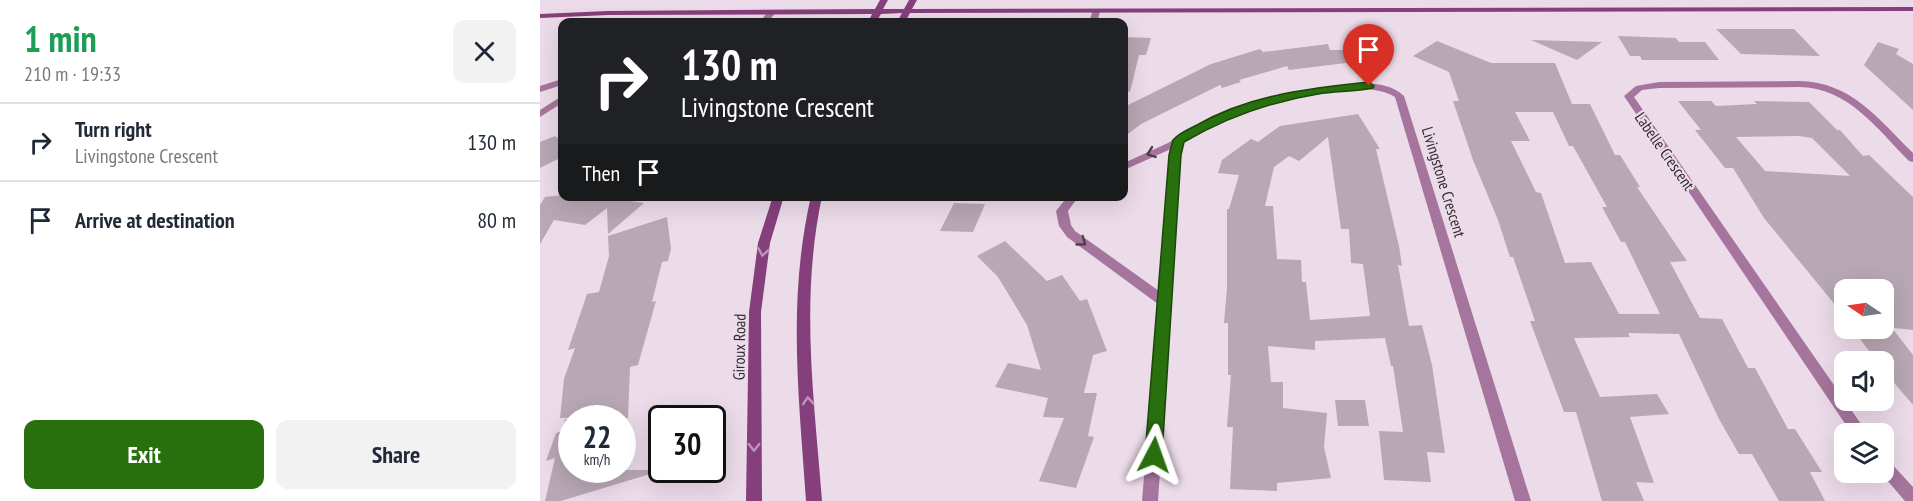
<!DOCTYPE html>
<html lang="en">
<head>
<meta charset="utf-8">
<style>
	:root { --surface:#fff; --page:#f2f2f3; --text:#1f2937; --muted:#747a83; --line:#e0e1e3; --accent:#286f0d }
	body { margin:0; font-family:"PT Sans Narrow",sans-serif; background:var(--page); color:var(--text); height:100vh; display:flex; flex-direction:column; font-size:22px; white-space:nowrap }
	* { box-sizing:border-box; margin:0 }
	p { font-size:20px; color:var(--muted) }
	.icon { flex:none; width:33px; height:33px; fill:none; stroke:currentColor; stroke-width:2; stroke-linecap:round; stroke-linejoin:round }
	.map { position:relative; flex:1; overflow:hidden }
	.sheet { display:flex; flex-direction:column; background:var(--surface); width:540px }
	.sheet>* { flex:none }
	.guide { position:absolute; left:18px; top:18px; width:570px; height:183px; border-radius:12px; box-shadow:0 6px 24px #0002; background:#202124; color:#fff; overflow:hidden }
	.needle { width:39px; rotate:283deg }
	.buttons { position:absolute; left:1294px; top:279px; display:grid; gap:12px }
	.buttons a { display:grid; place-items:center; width:60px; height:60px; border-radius:12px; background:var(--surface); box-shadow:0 6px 24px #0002; font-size:30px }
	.speed { position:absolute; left:18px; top:405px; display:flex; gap:12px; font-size:30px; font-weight:700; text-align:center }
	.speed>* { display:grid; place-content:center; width:78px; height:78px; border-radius:50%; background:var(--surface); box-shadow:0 6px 24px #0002; line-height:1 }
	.speed small { font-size:15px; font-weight:400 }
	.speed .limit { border:3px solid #111; border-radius:9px; background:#fff; color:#111 }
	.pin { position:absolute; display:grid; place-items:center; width:51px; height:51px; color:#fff; margin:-62px -26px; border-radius:50% 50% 50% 0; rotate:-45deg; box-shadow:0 0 6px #0007 }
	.pin .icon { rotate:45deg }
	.me { position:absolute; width:66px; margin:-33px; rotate:4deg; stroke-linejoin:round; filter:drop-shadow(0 0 4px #0008) }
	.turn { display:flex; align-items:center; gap:21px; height:126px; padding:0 24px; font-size:27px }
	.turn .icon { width:78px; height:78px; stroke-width:2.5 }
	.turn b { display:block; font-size:42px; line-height:51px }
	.then { display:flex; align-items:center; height:57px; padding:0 24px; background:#0003; gap:12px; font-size:22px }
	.round { display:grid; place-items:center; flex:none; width:63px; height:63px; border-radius:12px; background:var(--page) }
	.headline { display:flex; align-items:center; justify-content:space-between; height:102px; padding:0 24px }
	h1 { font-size:36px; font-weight:800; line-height:45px; color:#1e9e55 }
	.cta { display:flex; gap:12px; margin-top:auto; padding:12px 24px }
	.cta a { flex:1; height:69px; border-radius:12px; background:var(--accent); color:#fff; font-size:24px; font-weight:800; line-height:69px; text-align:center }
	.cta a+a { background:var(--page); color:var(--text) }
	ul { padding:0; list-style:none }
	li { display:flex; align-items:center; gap:18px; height:78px; padding:0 24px; border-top:2px solid var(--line) }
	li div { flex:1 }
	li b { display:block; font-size:22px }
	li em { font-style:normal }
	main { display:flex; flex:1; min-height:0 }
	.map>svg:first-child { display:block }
</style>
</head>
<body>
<main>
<section class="sheet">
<div class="headline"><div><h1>1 min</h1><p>210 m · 19:33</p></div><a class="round"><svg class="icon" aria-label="close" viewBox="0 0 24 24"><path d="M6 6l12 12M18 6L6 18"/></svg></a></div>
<ul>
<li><svg class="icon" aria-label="right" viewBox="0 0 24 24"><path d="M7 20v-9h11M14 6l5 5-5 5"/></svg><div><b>Turn right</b><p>Livingstone Crescent</p></div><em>130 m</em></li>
<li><svg class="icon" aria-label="arrive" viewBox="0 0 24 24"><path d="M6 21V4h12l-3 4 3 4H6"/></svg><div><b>Arrive at destination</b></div><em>80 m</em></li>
</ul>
<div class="cta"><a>Exit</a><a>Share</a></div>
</section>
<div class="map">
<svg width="1373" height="501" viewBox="0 0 1373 501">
	<rect width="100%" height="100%" fill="#ecdbe9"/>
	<!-- building -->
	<path fill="#b8a7b4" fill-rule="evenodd" d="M1176 29H1254L1280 56 1201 54Z
		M1078 36 1136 38 1139 42H1165L1179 60H1102L1100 56H1090Z
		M584 37 611 38 606 55H599L590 92 584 91Z
		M991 40 1062 42 1037 60Z
		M897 41 951 63H1015L1032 104H1050L1075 155H1080L1100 187H1097L1147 261 1130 262 1160 318 1182 319 1208 368H1215L1248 429H1255L1282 472H1270L1285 501H1239L1212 454H1199L1179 419 1139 334 1088 333 1090 337 1034 338 1060 397 1117 394 1129 414 1090 417 1114 483 1096 482 1104 501H1062L1036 412H1024L990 321H995L973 257H970L958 220 933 160 913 101H919L909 72 873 56ZM975 112H1013L1029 146H1033L1067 207H1062L1081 242H1085L1120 314H1079L1051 262 1025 263 1001 193 996 192 971 141H990Z
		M1338 42 1359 49 1356 54 1373 64V110L1324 65Z
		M828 43 846 44 850 60H832Z
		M788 44 790 50H813L814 62 749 70 747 66 699 80 701 82 682 88 680 85 601 124 584 137V107L671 64 720 49 723 52Z
		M1138 101H1171L1176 106 1217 104 1214 101 1269 102 1297 130H1300L1323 156 1329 155 1373 197V330L1344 327V290H1305V317L1224 218 1193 168H1185L1155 130H1161ZM1259 136 1272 138 1310 176 1225 171 1196 137Z
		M818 114 840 149H836L859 246 862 266 858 265 869 326 882 325 892 365 905 453 887 452 891 482 844 480 839 431 863 432 853 366H851L845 338 775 341V350L728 346 731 382H743V408L787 413 784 447 791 478 737 483V491L690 489 693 427H687L691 375H688V323H684L687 288V209H689L699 175 678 173 682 160 711 139 718 142 740 126ZM788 137 801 229H809L811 263 823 264 830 316 770 320 766 282H762L761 260 737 259 733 206H725L734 167 749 156 759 161Z
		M15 136 22 141V157L0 168V142Z
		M22 195V196H80L77 199 104 203 68 234 67 208 45 225 14 220 0 244V205L5 197Z
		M414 203 445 204 433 232 400 231Z
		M127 217 131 249 128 261 122 262 112 302 116 301 98 365 90 367 88 418H20L24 379 35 348 28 350 47 294 59 292 69 256 68 236Z
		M465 241 507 281 522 275 540 301 547 299 567 351 553 355 544 393H557L548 436 554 437 536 488 499 481 524 418 503 417 508 398 455 387 468 363 501 370 487 325 458 277 437 256Z
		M1312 328H1352L1373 355V405L1344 371V355H1332Z
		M795 400H825L829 426H798Z
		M25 419 32 420V470H109L110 474 21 501H5L15 458 6 461 16 433 22 431Z"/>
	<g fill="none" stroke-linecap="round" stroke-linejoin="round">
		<!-- lane -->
		<path fill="#a6759d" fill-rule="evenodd" d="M229 10 236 12 228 22H220Z
			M553 10 560 12 557 22H549Z"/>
		<!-- street -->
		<path fill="#a6759d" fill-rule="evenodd" d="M22 79V85L0 92V86Z
			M1259 81C1312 82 1338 119 1373 153V162L1369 161C1338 130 1308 87 1259 87L1119 88 1102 90 1094 97 1328 434H1312L1084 96 1096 86 1119 82Z
			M813 84C831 83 850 83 864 96L991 501H975L855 97C819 74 717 104 680 121 667 126 655 134 644 142L640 155 631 300 632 303 631 306 618 501H602L618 304 527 237 519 226 516 211 528 196H539L528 211 531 225 535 231 619 291 631 149 584 170V163L628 143 669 118 699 106 750 93Z
			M22 96V103L0 117V110Z
			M1344 459 1349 461 1373 487V501H1365L1340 472H1344Z"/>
		<!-- secondary -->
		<path fill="#853f7c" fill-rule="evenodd" d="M340 0H348L343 9H364L369 0H377L372 9 1373 7V11L370 13 365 22H357L362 13 341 14 336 22H328L332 14 68 15 0 18V14L68 11 335 9Z
			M233 196H244L230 243 221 312 222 501H206L209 312 218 243Z
			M271 196H282C260 301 274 396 282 501H266C259 396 247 301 271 196Z"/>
	</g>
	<!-- one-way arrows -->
	<defs><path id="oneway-chevron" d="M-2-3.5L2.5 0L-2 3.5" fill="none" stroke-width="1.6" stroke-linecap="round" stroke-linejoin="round" transform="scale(1.5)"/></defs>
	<g stroke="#4e3d4b">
		<use href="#oneway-chevron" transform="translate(611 153) rotate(160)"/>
		<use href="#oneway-chevron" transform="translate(542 242) rotate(36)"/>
	</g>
	<g stroke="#be95b8">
		<use href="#oneway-chevron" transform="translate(223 252) rotate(100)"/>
		<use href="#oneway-chevron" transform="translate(268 401) rotate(-94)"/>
		<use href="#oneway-chevron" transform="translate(214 447) rotate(90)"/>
	</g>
	<!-- route -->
	<path fill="#286f0d" stroke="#1a4808" stroke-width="1.5" d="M829 82 834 86 833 88C815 92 796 91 778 94 729 102 687 117 644 142L641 155 622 455 620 461 614 463 608 461 605 455 629 155 633 140C639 133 649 129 657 125 709 95 770 88 829 82Z"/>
	<g text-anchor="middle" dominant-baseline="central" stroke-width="4.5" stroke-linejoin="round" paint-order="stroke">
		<!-- street labels -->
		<g font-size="16" fill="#312a30" stroke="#ecdbe9">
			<text transform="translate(1125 151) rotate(55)">Labelle Crescent</text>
			<text transform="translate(904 182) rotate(73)">Livingstone Crescent</text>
			<text transform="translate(199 347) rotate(-89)">Giroux Road</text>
		</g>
	</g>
</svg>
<div class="buttons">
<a><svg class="needle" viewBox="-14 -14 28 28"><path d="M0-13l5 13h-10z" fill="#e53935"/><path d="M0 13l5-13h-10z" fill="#747a83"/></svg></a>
<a><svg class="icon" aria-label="sound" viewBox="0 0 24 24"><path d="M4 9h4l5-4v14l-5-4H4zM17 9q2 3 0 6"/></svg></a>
<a><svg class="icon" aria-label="layers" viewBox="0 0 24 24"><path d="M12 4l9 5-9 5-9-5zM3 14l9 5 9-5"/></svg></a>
</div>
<div class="speed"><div>22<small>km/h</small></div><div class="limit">30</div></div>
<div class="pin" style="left:829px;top:86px;background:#d93025"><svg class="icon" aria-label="arrive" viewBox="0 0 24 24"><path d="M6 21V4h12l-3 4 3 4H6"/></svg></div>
<svg class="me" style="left:614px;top:455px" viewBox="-20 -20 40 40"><path d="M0-17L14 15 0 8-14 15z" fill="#286f0d" stroke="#fff" stroke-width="4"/></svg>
<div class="guide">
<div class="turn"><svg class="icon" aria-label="right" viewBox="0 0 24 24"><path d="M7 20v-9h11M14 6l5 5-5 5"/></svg><div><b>130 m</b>Livingstone Crescent</div></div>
<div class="then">Then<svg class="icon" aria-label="arrive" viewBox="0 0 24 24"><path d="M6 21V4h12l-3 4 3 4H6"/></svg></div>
</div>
</div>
</main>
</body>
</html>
